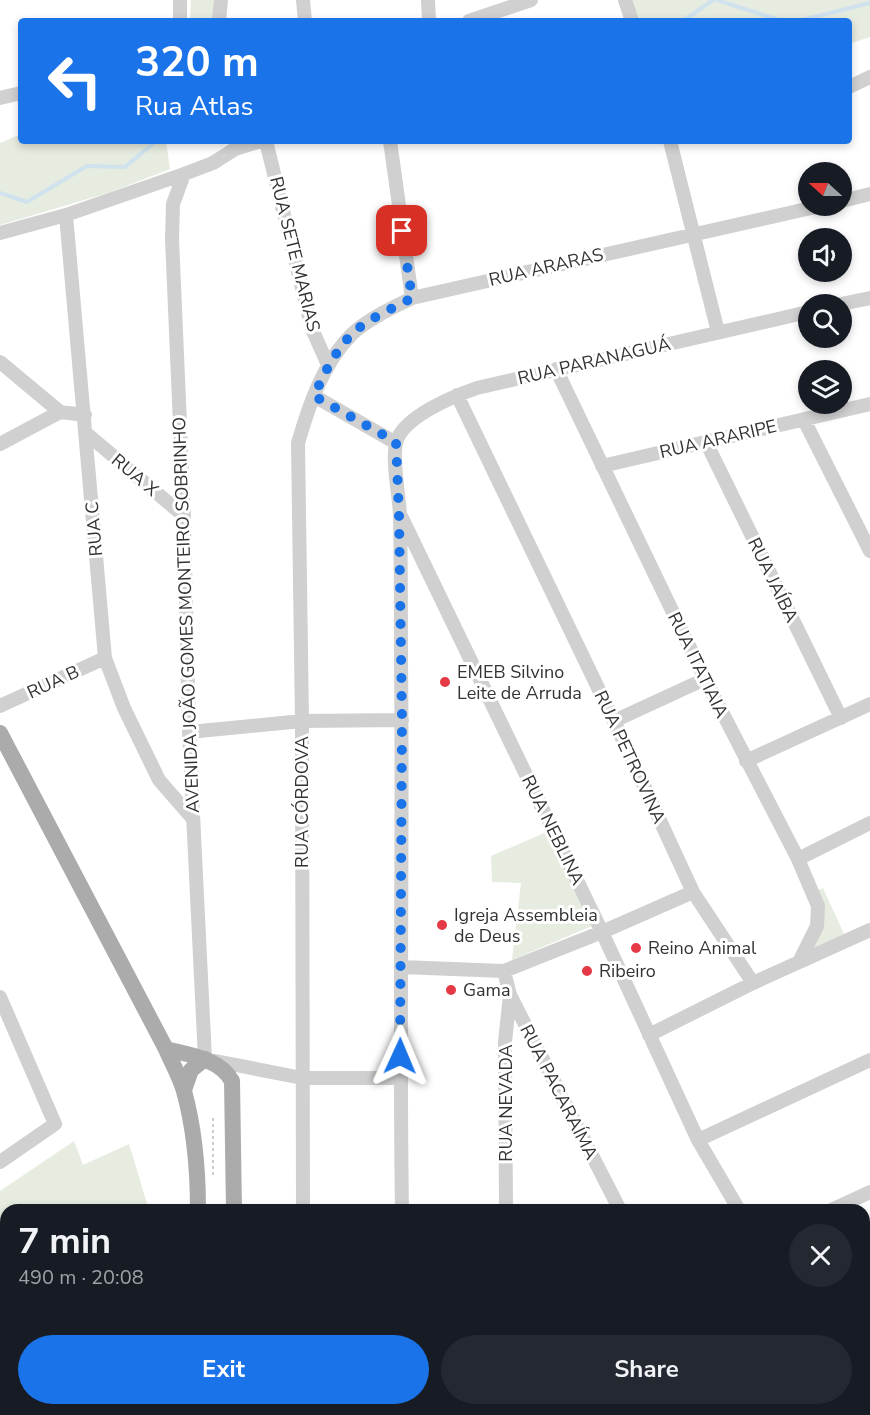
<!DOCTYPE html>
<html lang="en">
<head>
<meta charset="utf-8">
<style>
	:root { --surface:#171b24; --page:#242831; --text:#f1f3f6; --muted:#9ea1a6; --accent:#1a73e8 }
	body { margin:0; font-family:"Nunito Sans",sans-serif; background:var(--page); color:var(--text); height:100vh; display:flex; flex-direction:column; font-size:22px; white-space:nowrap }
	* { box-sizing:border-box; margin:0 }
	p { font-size:20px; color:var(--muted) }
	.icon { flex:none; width:33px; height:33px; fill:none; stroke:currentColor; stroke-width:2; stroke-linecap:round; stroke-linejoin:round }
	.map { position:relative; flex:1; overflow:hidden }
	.sheet { position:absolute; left:0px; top:1204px; width:870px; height:212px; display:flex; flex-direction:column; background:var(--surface); border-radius:18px 18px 0 0; box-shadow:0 3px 9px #0003 }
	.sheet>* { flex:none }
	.banner { position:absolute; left:18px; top:18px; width:834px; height:126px; border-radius:6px; box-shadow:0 3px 9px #0003; background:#1a73e8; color:#fff; overflow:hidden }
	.needle { width:39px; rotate:291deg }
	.fabs { position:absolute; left:798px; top:162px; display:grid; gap:12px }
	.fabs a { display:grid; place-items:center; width:54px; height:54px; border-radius:50%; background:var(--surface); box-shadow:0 3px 9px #0003; font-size:30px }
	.pin { position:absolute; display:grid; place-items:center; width:51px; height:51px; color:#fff; margin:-26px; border-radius:12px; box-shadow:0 3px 9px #0006 }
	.me { position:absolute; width:66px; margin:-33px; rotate:1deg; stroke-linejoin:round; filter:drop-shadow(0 0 4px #0008) }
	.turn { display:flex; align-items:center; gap:21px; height:126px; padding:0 18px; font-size:27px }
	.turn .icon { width:78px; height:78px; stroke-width:2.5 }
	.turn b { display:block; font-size:42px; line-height:51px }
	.round { display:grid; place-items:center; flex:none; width:63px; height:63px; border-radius:32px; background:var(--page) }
	.overview { display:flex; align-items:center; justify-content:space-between; height:102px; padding:0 18px }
	h1 { font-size:36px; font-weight:700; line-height:45px }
	.primary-button { display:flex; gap:12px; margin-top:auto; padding:12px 18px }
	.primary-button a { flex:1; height:69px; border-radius:36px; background:var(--accent); color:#fff; font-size:24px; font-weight:700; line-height:69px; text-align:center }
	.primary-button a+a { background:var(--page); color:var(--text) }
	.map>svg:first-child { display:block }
</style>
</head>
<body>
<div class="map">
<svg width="870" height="1415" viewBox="0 0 870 1415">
	<rect width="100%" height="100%" fill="#fff"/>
	<!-- green -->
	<path fill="#e6ecdf" d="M191 0H216L215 21H190Z
		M629 0H870V37L849 44V21H637Z
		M21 134V141H166L170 169 111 192 0 225V143Z
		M549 831 592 926 512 960 521 883 492 882 491 856Z
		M823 888 844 934 808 951 817 891Z
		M74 1141 83 1165 129 1144 149 1210H6V1262H0V1191Z"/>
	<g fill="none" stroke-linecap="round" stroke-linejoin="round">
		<!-- stream -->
		<path stroke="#cfe2ee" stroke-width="4" d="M717 0 782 21
			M683 21 713 0
			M798 21 870 3
			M0 193 27 202 87 166 125 167 156 141"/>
		<!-- path -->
		<path stroke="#cdcdcd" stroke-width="2" stroke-dasharray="3 3" stroke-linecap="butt" d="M213 1118V1178
			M214 1410V1415"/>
		<!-- minor -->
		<path stroke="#d0d0d0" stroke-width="14" d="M303 0 305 21
			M428 0 429 21
			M625 0 632 21
			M180 21V0
			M219 21 221 0
			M469 21 531 0
			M849 87 870 77
			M0 98 21 93
			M266 141 312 329 328 365
			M390 141 412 298
			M670 141 718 332
			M184 174 173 204 172 239 184 516 189 732 205 1059 302 1078H400
			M842 201 870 194
			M66 215 105 658 124 708 159 780 193 819
			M0 233 66 215 184 174 213 163 235 149 261 141
			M841 304 870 298
			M0 362 60 412 85 415
			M556 369 705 679 798 859 818 906 817 926 799 962
			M457 395 614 721 693 892 753 983
			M314 396 396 443
			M804 420 870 551
			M86 433 184 516
			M706 442 841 718
			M0 444 60 412
			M602 466 870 404
			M402 518 602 932 698 1140 739 1210
			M0 706 105 658
			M614 721 705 679
			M189 732 302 721 402 720
			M746 761 870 704
			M798 859 870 823
			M401 967 504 971 602 932 693 892
			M504 971 510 995 620 1210
			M0 997 55 1124 0 1162
			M649 1035 753 983 870 930
			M698 1140 870 1060
			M303 1210 302 721 298 443C309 405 323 363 352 334 368 319 392 308 412 298L820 206
			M402 1210C399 1027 403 844 401 661 401 612 401 564 400 515 399 495 392 461 396 443 402 417 454 396 477 388L808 312
			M506 1210 505 1042 510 995
			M831 1210 870 1192
			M864 1328 870 1325
			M303 1410V1415
			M406 1410V1415
			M840 1410 842 1415
			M477 1415 611 1413 722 1414"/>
		<!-- major -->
		<path stroke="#ababab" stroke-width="16" d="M0 733 166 1049C172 1063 180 1077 184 1091 195 1131 198 1170 198 1210
			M166 1049C189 1055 219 1058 232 1081L234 1210
			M184 1090 191 1070 205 1059
			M198 1410V1415
			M235 1410V1415"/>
	</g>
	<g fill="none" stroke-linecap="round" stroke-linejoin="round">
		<!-- route -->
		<path stroke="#1a73e8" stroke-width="10" stroke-dasharray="0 18" d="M400 1056 402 720 399 514 396 442 314 396C324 374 334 353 351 335 367 319 392 309 412 298L402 231"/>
	</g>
	<!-- markers -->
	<g fill="#e63946" stroke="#fff" stroke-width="2">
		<circle cx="445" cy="682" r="6"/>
		<circle cx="442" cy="925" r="6"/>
		<circle cx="636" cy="948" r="6"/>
		<circle cx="587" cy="971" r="6"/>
		<circle cx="451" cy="990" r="6"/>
	</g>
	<g text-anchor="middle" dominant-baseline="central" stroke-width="6" stroke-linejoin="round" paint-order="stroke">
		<!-- street labels -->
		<g font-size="18" fill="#333" stroke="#fff">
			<text transform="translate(295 254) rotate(76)">RUA SETE MARIAS</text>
			<text transform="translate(546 267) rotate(-13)">RUA ARARAS</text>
			<text transform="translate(594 361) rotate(-13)">RUA PARANAGUÁ</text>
			<text transform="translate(718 439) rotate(-13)">RUA ARARIPE</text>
			<text transform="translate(135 475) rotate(40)">RUA X</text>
			<text transform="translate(94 529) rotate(-95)">RUA C</text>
			<text transform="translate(773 580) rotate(64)">RUA JAÍBA</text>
			<text transform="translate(186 615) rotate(-92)">AVENIDA JOÃO GOMES MONTEIRO SOBRINHO</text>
			<text transform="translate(698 665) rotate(64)">RUA ITATIAIA</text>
			<text transform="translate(53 682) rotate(-25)">RUA B</text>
			<text transform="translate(630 757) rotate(65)">RUA PETROVINA</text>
			<text transform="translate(302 802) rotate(-90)">RUA CÓRDOVA</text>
			<text transform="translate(553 830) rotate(64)">RUA NEBLINA</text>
			<text transform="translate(559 1092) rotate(63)">RUA PACARAÍMA</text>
			<text transform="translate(506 1103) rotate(-90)">RUA NEVADA</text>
		</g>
		<!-- poi labels -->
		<g font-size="18" fill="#333" stroke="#fff" text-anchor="start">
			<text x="457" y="672">EMEB Silvino<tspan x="457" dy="21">Leite de Arruda</tspan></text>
			<text x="454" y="915">Igreja Assembleia<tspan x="454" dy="21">de Deus</tspan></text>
			<text x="648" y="948">Reino Animal</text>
			<text x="599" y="971">Ribeiro</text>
			<text x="463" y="990">Gama</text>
		</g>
	</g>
</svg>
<div class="fabs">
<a><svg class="needle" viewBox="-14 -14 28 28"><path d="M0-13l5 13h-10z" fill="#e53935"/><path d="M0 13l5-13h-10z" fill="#9ea1a6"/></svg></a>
<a><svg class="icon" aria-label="sound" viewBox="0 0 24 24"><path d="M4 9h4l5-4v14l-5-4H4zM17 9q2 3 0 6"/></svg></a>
<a><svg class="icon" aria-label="search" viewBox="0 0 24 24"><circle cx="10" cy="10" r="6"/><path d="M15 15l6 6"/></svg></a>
<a><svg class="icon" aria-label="layers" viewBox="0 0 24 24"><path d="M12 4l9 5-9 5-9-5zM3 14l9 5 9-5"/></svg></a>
</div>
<div class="pin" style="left:402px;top:231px;background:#d93025"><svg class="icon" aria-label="arrive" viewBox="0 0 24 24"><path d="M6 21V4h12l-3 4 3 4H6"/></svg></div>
<svg class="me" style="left:400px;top:1056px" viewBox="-20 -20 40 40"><path d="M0-17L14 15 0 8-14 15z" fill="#1a73e8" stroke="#fff" stroke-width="4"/></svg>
<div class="banner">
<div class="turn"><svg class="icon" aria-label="left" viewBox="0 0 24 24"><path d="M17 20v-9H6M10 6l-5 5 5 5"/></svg><div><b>320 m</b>Rua Atlas</div></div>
</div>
<section class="sheet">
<div class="overview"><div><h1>7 min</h1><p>490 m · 20:08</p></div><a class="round"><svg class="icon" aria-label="close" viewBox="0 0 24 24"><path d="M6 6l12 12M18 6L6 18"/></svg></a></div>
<div class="primary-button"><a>Exit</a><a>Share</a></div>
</section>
</div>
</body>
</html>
